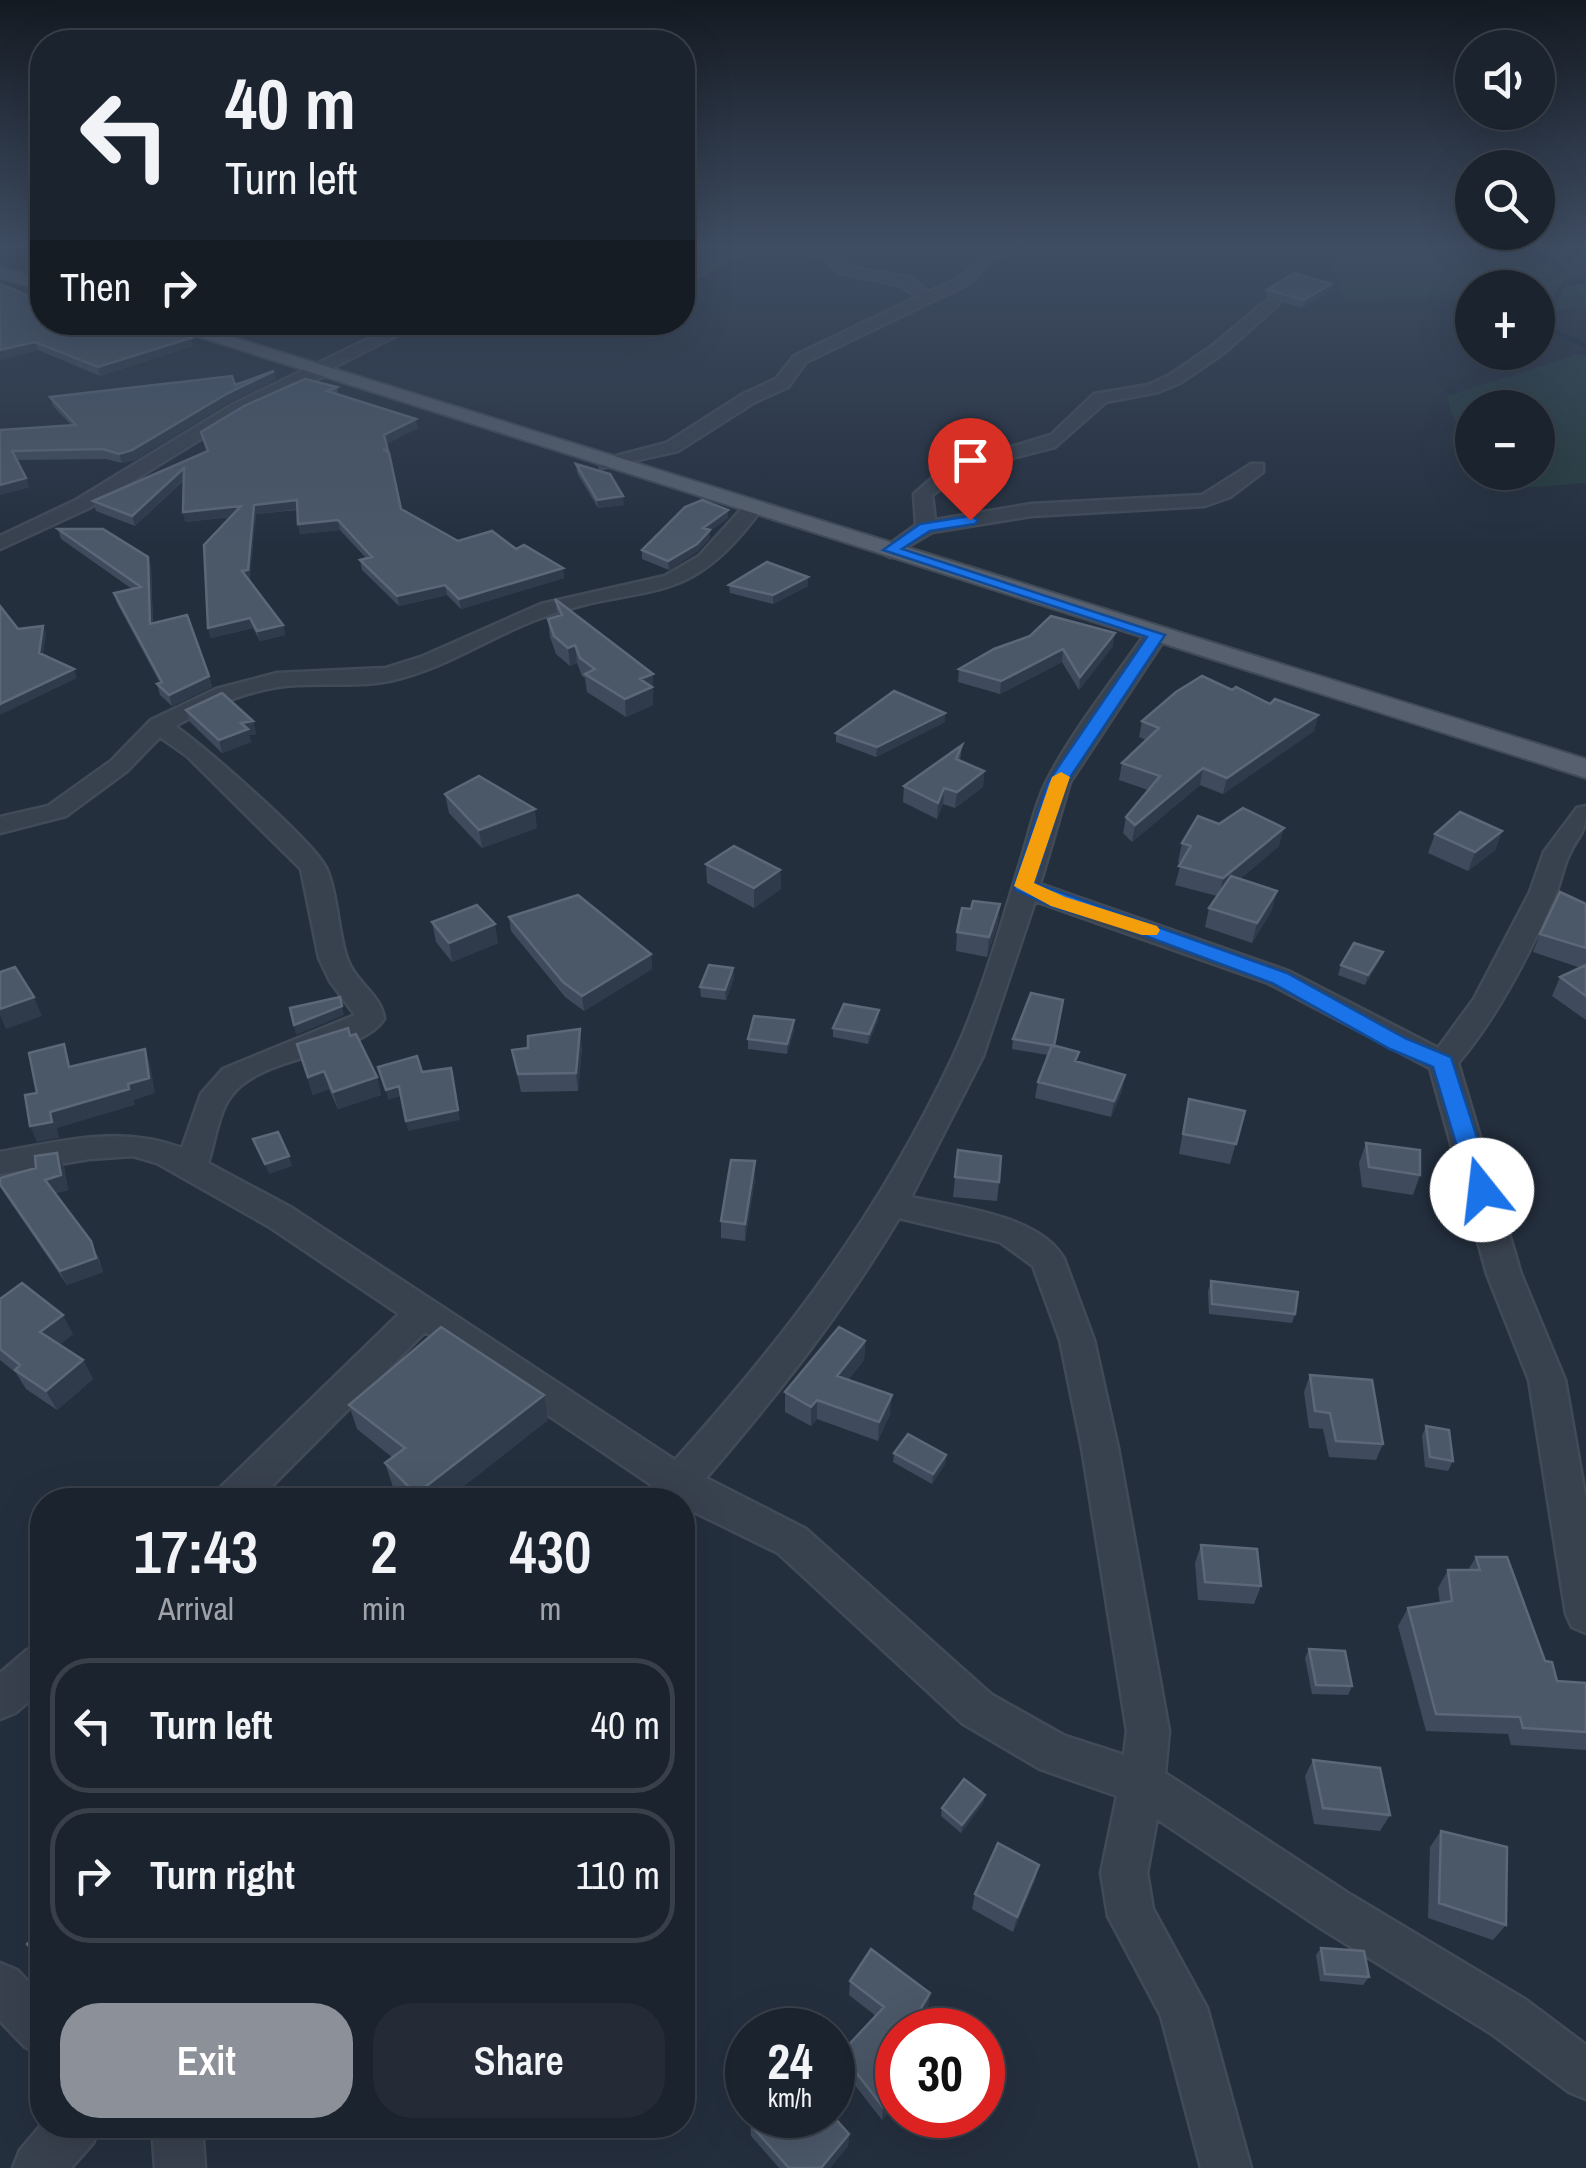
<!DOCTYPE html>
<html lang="en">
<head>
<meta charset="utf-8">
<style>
	:root { --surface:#1b232e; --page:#242b36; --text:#f1f3f6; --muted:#a0a4aa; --line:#39404a; --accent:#8c9099 }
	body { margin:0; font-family:"Archivo Narrow",sans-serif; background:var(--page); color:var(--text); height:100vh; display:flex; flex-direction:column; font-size:38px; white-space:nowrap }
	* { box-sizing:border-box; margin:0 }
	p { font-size:32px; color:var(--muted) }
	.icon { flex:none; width:55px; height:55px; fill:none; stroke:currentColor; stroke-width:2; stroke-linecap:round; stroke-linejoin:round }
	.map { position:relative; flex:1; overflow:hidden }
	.details { position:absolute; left:30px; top:1488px; width:665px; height:650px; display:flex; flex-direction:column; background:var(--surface); border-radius:40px; box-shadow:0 10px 40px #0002,0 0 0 2px var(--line) }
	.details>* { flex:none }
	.top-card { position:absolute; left:30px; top:30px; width:665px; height:305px; border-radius:40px; box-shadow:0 10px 40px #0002,0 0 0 2px var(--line); background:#1b232e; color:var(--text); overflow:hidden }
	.buttons { position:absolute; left:1455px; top:30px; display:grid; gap:20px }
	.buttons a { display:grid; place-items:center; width:100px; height:100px; border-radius:50%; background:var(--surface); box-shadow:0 10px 40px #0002,0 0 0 2px var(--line); font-size:50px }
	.speed { position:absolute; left:725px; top:2008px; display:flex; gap:20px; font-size:50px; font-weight:700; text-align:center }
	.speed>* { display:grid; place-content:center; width:130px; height:130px; border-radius:50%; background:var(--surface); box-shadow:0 10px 40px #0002,0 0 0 2px var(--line); line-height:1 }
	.speed small { font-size:25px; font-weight:400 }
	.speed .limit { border:15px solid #d22; background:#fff; color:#111 }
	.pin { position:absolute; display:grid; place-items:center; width:85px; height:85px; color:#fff; margin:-102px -42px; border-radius:50% 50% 50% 0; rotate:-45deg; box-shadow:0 0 10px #0007 }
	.pin .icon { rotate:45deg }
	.me { position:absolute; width:110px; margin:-55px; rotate:344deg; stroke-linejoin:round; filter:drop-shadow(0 0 8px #0008) }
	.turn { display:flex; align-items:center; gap:35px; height:210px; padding:0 30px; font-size:45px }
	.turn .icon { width:130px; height:130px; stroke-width:2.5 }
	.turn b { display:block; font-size:70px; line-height:85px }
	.then { display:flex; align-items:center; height:95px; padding:0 30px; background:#0003; gap:20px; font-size:38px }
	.eta { display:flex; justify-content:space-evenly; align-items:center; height:170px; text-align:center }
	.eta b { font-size:60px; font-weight:600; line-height:70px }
	.button { display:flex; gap:20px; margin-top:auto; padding:20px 30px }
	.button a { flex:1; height:115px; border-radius:40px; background:var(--accent); color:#fff; font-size:40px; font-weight:600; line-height:115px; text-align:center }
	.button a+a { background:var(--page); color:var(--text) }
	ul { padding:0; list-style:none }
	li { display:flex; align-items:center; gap:30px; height:135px; margin:0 20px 15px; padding:0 10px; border:5px solid var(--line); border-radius:40px }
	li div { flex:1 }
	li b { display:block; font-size:38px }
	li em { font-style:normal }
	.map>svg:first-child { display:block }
</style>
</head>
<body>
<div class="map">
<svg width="1586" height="2168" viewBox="0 0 1586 2168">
	<rect width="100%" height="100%" fill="#242f3e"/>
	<!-- green -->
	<path fill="#263c3f" d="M1339 243H1510L1586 287V308L1538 312V288H1472V301L1429 298 1345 301 1328 257Z
		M1576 355H1586V483L1499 490 1488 473 1538 472V408H1472V448L1452 415 1447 396Z"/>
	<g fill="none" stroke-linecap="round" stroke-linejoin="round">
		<!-- stream -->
		<path stroke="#17263c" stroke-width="5" d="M1586 281 1565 283 1539 325 1586 346"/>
		<defs>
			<path id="minor" d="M748 243H766L682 283V273Z
				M789 243H808L835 253 851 267 910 278 929 292C939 287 951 283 960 277 985 259 986 242 1023 243L993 259 970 283 806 362 788 387 755 402 678 451 601 468V460L666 443 743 394 776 379 794 356 917 297 900 285 841 273 825 259Z
				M42 267V275L19 282 12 278Z
				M1266 301 1279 304 1224 353 1180 383 1158 392 1106 402 1055 447 973 468 932 495 935 520 1031 504 1202 495 1251 464H1263V472L1230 497 1205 506 1031 516 932 532 890 557 880 551 916 525 914 494 945 467 1051 435 1094 394 1148 385 1168 376 1212 346Z
				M403 322H424L328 370 327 375 244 412 89 508 0 549V536L76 500 232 405Z
				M504 322H571L539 331Z
				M753 502 762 508C685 616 642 579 538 619 487 638 443 670 389 681 359 687 328 683 298 685 254 687 213 705 175 726 202 745 317 844 327 870 339 899 337 932 348 961 356 983 382 996 384 1019 361 1056 261 1054 231 1096 218 1113 215 1142 208 1163L292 1208 675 1460C790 1332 879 1214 953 1057 982 995 1002 922 1021 860 1029 835 1035 804 1047 781 1072 731 1116 677 1148 630H1164L1167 635 1070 782 1040 884 1288 971 1438 1048 1474 999 1530 892 1544 852 1577 808 1586 806C1586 837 1580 830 1569 855 1563 867 1561 881 1556 893 1531 951 1499 1015 1458 1063L1521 1274 1565 1380 1586 1500V1633L1572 1627 1566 1614 1529 1380 1487 1274 1430 1068 1268 983 1035 901 983 1056 911 1197C956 1207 1040 1215 1064 1259L1094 1340 1118 1448 1169 1731 1165 1773 1351 1895 1526 2000 1586 2045V2099L1569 2092 1492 2034 1319 1927 1157 1819 1147 1873 1153 1909 1207 2008 1251 2168H1201L1161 2016 1108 1916 1101 1873 1117 1796 1040 1769 962 1723 778 1553 682 1506V1500H645L653 1486 425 1332 258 1500H214L220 1488 399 1314 268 1226 157 1163 133 1156 89 1159 0 1174V1152C64 1141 119 1125 182 1148L201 1094 223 1069 355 1015 330 981 319 958 301 869 187 756 160 737 127 771 66 816 0 833V817L48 806 111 761 151 720 216 689 277 673 386 668 421 657 541 604 665 576 699 556 746 504ZM899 1218 1000 1242 1033 1266 1060 1340 1082 1448 1127 1731 1124 1755 1065 1736 992 1695 806 1529 706 1478C777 1395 843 1312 899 1218Z
				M42 1644V1690L15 1713 0 1719V1673L27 1650Z
				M0 1963 17 1970 42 1996V2054L25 2047 0 2021Z
				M42 2124V2125H100L93 2143 71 2168H13L20 2150Z
				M152 2125H202L205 2168H155Z"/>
			<path id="major" d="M0 267 42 279V290L0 278Z
				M153 322H184L1586 759V778Z"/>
		</defs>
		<!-- minor casing -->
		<use href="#minor" stroke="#414a57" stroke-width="5"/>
		<!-- major casing -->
		<use href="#major" stroke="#414a57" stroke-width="4"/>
		<!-- minor -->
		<use href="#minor" fill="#38414e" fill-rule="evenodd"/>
		<!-- major -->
		<use href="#major" fill="#56606e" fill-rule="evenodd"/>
	</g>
	<!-- wall -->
	<path fill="#3f4b5c" d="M1267 290 1330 291 1302 308 1266 298Z
		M42 322 193 346 100 376 38 350 0 360Z
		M274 371 276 380 230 402 135 460 122 463 106 459 17 460 29 487 0 495V430L71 425 53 406 50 397 235 385Z
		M337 387 338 395 418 428 386 444 401 509 458 541 516 549 563 568 564 578 461 609 447 595 399 606 362 570 360 560 366 558 340 530 300 534 297 510 256 514 249 580 283 625 285 635 260 641 253 628 211 638 208 628 231 517 185 522 184 480 135 526 96 511 93 501 207 451 201 432Z
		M576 464 624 505 598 508 577 473Z
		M728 518 710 531V538L697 552 669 570 642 559V550Z
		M58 529 148 557 151 567 153 623 209 676 212 687 172 706 160 695 157 684 160 683 117 603 114 593 132 589 61 539Z
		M729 585 808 586 773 604 730 593Z
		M555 599 654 692 652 693 653 705 626 717 587 692 585 678 582 676 577 663 570 666 556 654 550 637 548 619 557 617Z
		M1030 636 1113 646 1079 690 1062 662 1000 694 958 682 959 669Z
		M1232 690 1270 704 1318 715 1314 731 1223 794 1200 785 1132 842 1123 833 1126 817 1148 790 1119 780 1122 763 1146 740 1139 737 1142 721Z
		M186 710 253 721 256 734 249 735 251 742 222 753 190 722Z
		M945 713V722L876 757 836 742V733Z
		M962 745 960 761 984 771 983 787 955 808 943 804 937 819 903 802 904 786Z
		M445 794 537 828 482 848 449 813Z
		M1502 831 1495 850 1468 871 1428 853 1435 834Z
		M1182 843 1279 846 1240 879 1272 910 1252 943 1205 927 1209 908 1217 896 1175 885 1181 863 1178 862Z
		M706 864 780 870 781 889 754 908 707 883Z
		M1000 904 998 923 987 957 956 951 957 932 971 909Z
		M1586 904V1020L1552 996 1560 977 1581 968 1533 952 1540 934Z
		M509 917 651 954 652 969 584 1011 565 997 511 931Z
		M432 922 498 943 452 962 436 942Z
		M1383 952 1379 961 1365 985 1338 975 1341 965Z
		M734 978 726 1000 701 997 700 987Z
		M878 1020 868 1044 833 1037V1028Z
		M794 1030 787 1054 748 1049V1039Z
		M350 1036 377 1077 381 1095 338 1109 329 1089 313 1095 297 1044Z
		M1013 1039 1054 1046 1122 1091 1111 1117 1035 1098 1038 1082 1048 1055 1012 1049Z
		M582 1047 578 1091 521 1092 512 1050Z
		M1189 1099 1245 1111 1230 1164 1179 1154Z
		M1366 1143 1420 1175 1413 1195 1362 1187 1359 1163Z
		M958 1150 999 1182 997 1201 953 1197Z
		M64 1167 68 1190 55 1193 98 1256 103 1272 67 1285 0 1187V1178Z
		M755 1179 745 1241 721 1238V1221Z
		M1211 1281 1295 1314 1292 1323 1209 1314 1208 1291Z
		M0 1299 73 1334 59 1345 83 1360 93 1379 57 1410 26 1389 16 1373 0 1360Z
		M865 1341 864 1360 848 1380 890 1414 878 1441 817 1419 811 1426 785 1412V1392Z
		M1310 1375 1383 1444 1376 1460 1329 1457 1323 1429 1309 1428 1304 1392Z
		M349 1405 548 1420 446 1500H406L393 1487 385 1463 393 1458 357 1429Z
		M1426 1426 1453 1461 1448 1471 1425 1467 1422 1436Z
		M894 1453 946 1455 945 1464 932 1484 893 1462Z
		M1201 1545 1261 1586 1254 1604 1198 1600 1195 1563Z
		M1476 1557 1557 1681 1586 1683V1750L1511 1745 1508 1734 1426 1731 1398 1626 1408 1608 1440 1603 1438 1588 1448 1570H1468Z
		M1309 1649 1352 1686 1348 1695 1312 1694 1305 1658Z
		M1313 1760 1390 1815 1380 1831 1314 1824 1305 1776Z
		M985 1795 983 1803 961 1833 941 1816 942 1808Z
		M1441 1831 1506 1925 1493 1940 1428 1918 1430 1847Z
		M1039 1865 1035 1880 1013 1932 972 1909 975 1894Z
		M1321 1948 1369 1977 1363 1985 1320 1981 1316 1955Z
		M850 1981 930 1993 928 2007 914 2030H898V2101L882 2120 840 2066 841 2053 876 2016 849 1995Z
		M750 2124 849 2134 848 2146 830 2168H779L751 2136Z"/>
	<!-- shaded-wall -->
	<path fill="#2f3b4b" d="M1331 284 1330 291 1302 308 1304 300Z
		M191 338 193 346 100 376 98 367Z
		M35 342 38 350 0 360V350Z
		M274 371 276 380 230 402 135 460 122 463 119 454 228 393Z
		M416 419 418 428 386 444 384 435Z
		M184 468 186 477 135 526 132 516Z
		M26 478 29 487 0 495V485Z
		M623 496 624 505 598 508 597 500Z
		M297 500 299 509 256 514 250 580 245 581 242 571 254 505Z
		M241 506 244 515 185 522 183 512Z
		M728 510V518L710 531V538L697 552 669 570 668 561 703 528Z
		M338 520 340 530 300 534 298 524Z
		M148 557 151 567 153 634 150 624Z
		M563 568 564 578 461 609 459 599Z
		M808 577V586L773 604V595Z
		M445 585 447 595 399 606 397 596Z
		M250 618 253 628 211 638 208 628Z
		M283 625 285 635 260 641 257 631Z
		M43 626 46 634 42 662 39 653Z
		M1115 633 1113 646 1079 690 1080 677Z
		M575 645 577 663 570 666 568 648Z
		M1063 649 1062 662 1000 694 1001 681Z
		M74 669 77 678 0 715V704Z
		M653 674V705L626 717 625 699 640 679Z
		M209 676 212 687 172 706 169 695Z
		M945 713V722L876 757 877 747Z
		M1318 715 1314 731 1223 794 1227 778Z
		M253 721 256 734 249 735 251 742 222 753 219 740 241 723Z
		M1203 768 1200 785 1132 842 1135 825Z
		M984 771 983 787 955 808 957 792Z
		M944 788 943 804 937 819 938 803Z
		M535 809 537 828 482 848 479 830Z
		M1284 828 1279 846 1219 897 1223 878Z
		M1502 831 1495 850 1468 871 1475 852Z
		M780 870 781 889 754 908V888Z
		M1277 891 1272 910 1252 943 1257 923Z
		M1000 904 998 923 987 957 989 937Z
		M495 924 498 943 452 962 449 943Z
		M1383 952 1379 961 1365 985 1368 975Z
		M651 954 652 969 584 1011 582 996Z
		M733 968 734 978 726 1000 725 990Z
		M34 997 42 1016 6 1029 0 1015V1009Z
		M342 1006 344 1015 296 1035 294 1025Z
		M879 1010 878 1020 868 1044 869 1034Z
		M794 1020V1030L787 1054V1044Z
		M580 1029 582 1047 578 1091 576 1073Z
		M145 1049 150 1064 155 1093 134 1100 135 1105 57 1128 59 1138 37 1142 30 1126 50 1112 128 1084Z
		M451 1068 460 1120 408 1131 406 1121Z
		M324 1071 329 1089 313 1095 308 1077Z
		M1125 1075 1122 1091 1111 1117 1114 1101Z
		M377 1077 381 1095 338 1109 333 1092Z
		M399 1086 401 1096 388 1100 386 1090Z
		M57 1153 64 1167 68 1190 52 1194 45 1180Z
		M289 1156 292 1166 269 1174 265 1164Z
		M755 1161V1179L745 1241V1224Z
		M91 1241 103 1272 67 1285 60 1271Z
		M63 1315 73 1334 50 1352 40 1332Z
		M865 1341 864 1360 836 1395 837 1376Z
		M83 1360 93 1379 57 1410 46 1391Z
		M544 1395 548 1420 446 1500H418L416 1494Z
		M892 1395 890 1414 878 1441 879 1422Z
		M817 1400V1419L811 1426V1407Z
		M946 1455 945 1464 932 1484 933 1474Z
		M985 1795 983 1803 961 1833 962 1825Z
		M1039 1865 1035 1880 1013 1932 1017 1917Z
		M930 1993 928 2007 914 2030H908Z
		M898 2090V2101L882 2120 883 2107Z
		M849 2134 848 2146 830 2168H821Z"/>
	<!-- building -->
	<path fill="#4b5868" stroke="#5c6777" stroke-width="2.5" d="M1294 273 1331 284 1304 300 1267 290Z
		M0 284 42 301V322H135L191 338 98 367 35 342 0 350Z
		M274 371 228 393 132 450 119 454 103 449 12 451 26 478 0 485V430L76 425 50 397 232 376 235 385Z
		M305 379 337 387 327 391 416 419 384 435 388 451 383 449 389 453 401 509 458 541 492 531 516 549 524 545 563 568 459 599 445 585 397 596 360 560 372 557 338 520 298 524 297 500 254 505 248 570 242 571 283 625 257 631 250 618 208 628 204 545 241 506 183 512 184 468 132 516 93 501 208 451 201 432 244 406Z
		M576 464 610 474 623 496 597 500Z
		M702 500 728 510 703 528 710 530 697 544 668 561 642 550 685 507Z
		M58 529H103L148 557 150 624 187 615 209 676 169 695 157 684 162 682 114 593 141 587Z
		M767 562 808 577 773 595 729 585Z
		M555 599 653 674 640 679 652 687 625 699 585 674 595 669 580 658 575 645 568 648 554 636 548 619 562 615Z
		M0 606 18 629 43 626 39 653 74 669 0 704Z
		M1051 616 1115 633 1080 677 1063 649 1001 681 959 669 994 649 1030 636Z
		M1202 676 1232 690 1236 687 1270 704 1275 699 1318 715 1227 778 1203 768 1135 825 1126 817 1160 776 1122 763 1159 728 1142 721 1176 692Z
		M894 691 945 713 877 747 836 733Z
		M222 693 253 721 241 723 248 729 219 740 186 710Z
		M962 745 956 759 984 771 957 792 944 788 938 803 904 786Z
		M479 776 535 809 479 830 445 794Z
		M1243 808 1284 828 1223 878 1179 866 1191 846 1182 843 1198 816 1219 824Z
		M1460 812 1502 831 1475 852 1435 834Z
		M734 846 780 870 754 888 706 864Z
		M1231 876 1277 891 1257 923 1209 908Z
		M1560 892 1586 904V948L1540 934Z
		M578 895 651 954 582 996 563 982 509 917Z
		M973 901 1000 904 989 937 957 932 962 908 971 909Z
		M477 905 495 924 449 943 432 922Z
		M1354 943 1383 952 1368 975 1341 965Z
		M709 965 733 968 725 990 700 987Z
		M1586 965V996L1560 977Z
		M15 967 34 997 0 1009V972Z
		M1031 993 1063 1000 1054 1046 1013 1039Z
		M340 997 342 1006 294 1025 290 1008Z
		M844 1004 879 1010 869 1034 833 1028Z
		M754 1016 794 1020 787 1044 748 1039Z
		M348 1028 350 1036 356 1034 377 1077 333 1092 324 1071 308 1077 297 1044Z
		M580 1029 576 1073 518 1074 512 1050 528 1048V1036Z
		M64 1044 69 1067 145 1049 149 1078 128 1084 129 1089 50 1112 52 1122 30 1126 25 1095 37 1093 29 1053Z
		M1052 1045 1079 1052 1075 1061 1125 1075 1114 1101 1038 1082Z
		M417 1056 422 1072 451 1068 458 1110 406 1121 399 1086 386 1090 378 1067Z
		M1189 1099 1245 1111 1236 1144 1183 1134Z
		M278 1132 289 1156 265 1164 253 1139Z
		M1366 1143 1420 1150V1175L1369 1167Z
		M958 1150 1001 1156 999 1182 955 1177Z
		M57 1153 61 1175 45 1180 91 1241 96 1258 60 1271 0 1184V1178L36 1168 35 1156Z
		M731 1160 755 1161 745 1224 721 1221Z
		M1211 1281 1298 1292 1295 1314 1212 1304Z
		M22 1283 63 1315 40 1332 83 1360 46 1391 15 1370 20 1365 0 1349V1299Z
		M441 1327 544 1395 416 1494 385 1463 405 1448 349 1405Z
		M839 1327 865 1341 837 1376 892 1395 879 1422 817 1400 811 1407 785 1392Z
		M1310 1375 1372 1380 1383 1444 1336 1441 1330 1413 1315 1411Z
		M1426 1426 1449 1430 1453 1461 1430 1457Z
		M908 1434 946 1455 933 1474 894 1453Z
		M1201 1545 1257 1549 1261 1586 1205 1582Z
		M1476 1557H1507L1545 1661 1552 1662 1557 1681 1586 1683V1732L1523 1728 1520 1717 1436 1714 1408 1608 1452 1601 1448 1570H1480Z
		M1309 1649 1345 1651 1352 1686 1316 1685Z
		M1313 1760 1380 1768 1390 1815 1323 1808Z
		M964 1779 985 1795 962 1825 942 1808Z
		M1441 1831 1507 1847 1506 1925 1439 1903Z
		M998 1843 1039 1865 1017 1917 975 1894Z
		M42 1929V1961L27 1944Z
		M1321 1948 1364 1951 1369 1977 1325 1974Z
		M871 1949 930 1993 908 2030H898V2048L894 2053 898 2057V2090L883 2107 841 2053 884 2007 850 1981Z
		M758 2115H832L849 2134 821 2168H789L750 2124Z"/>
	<!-- sky -->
	<linearGradient id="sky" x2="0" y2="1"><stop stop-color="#141a22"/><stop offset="0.45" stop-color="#3f4d63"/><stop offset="1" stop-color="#3f4d63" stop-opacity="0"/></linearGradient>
	<rect width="1586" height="546" fill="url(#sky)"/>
	<!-- route -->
	<path fill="#1a73e8" stroke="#114b97" stroke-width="2.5" d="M970 516 978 520 975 524 930 531 902 549 1165 635 1067 782 1034 883 1287 973 1405 1038 1451 1057 1494 1190 1491 1196 1482 1199 1470 1190 1433 1067 1390 1049 1272 983 1116 925 1051 906 1016 890 1014 886 1048 782 1147 637 883 550 920 524Z"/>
	<!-- slow -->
	<path fill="#f59e0b" d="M1061 772 1070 777 1034 883 1065 897 1157 926 1160 930 1157 935H1142L1051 906 1014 886 1052 777Z"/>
</svg>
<div class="buttons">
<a><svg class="icon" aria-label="sound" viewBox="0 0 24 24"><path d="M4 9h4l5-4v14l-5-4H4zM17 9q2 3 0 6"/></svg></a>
<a><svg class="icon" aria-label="search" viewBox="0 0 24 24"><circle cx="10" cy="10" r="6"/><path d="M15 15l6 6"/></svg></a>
<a>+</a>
<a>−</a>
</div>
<div class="speed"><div>24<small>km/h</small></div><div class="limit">30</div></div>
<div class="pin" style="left:970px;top:520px;background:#d93025"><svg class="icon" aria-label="arrive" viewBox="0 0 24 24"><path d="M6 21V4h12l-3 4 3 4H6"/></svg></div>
<svg class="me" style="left:1482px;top:1190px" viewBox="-20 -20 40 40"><circle r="19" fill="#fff"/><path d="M0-13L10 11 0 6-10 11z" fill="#1a73e8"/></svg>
<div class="top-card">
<div class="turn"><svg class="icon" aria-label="left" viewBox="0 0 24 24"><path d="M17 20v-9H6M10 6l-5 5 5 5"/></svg><div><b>40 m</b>Turn left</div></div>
<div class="then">Then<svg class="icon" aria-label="right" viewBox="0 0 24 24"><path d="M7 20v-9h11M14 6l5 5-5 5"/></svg></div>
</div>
<section class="details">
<div class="eta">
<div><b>17:43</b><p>Arrival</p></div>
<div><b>2</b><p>min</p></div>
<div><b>430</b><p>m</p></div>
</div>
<ul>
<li><svg class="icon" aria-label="left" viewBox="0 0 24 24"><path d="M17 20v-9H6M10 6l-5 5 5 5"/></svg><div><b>Turn left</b></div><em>40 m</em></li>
<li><svg class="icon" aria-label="right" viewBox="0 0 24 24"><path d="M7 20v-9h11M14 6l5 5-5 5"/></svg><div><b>Turn right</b></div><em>110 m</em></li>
</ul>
<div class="button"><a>Exit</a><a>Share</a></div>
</section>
</div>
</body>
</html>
